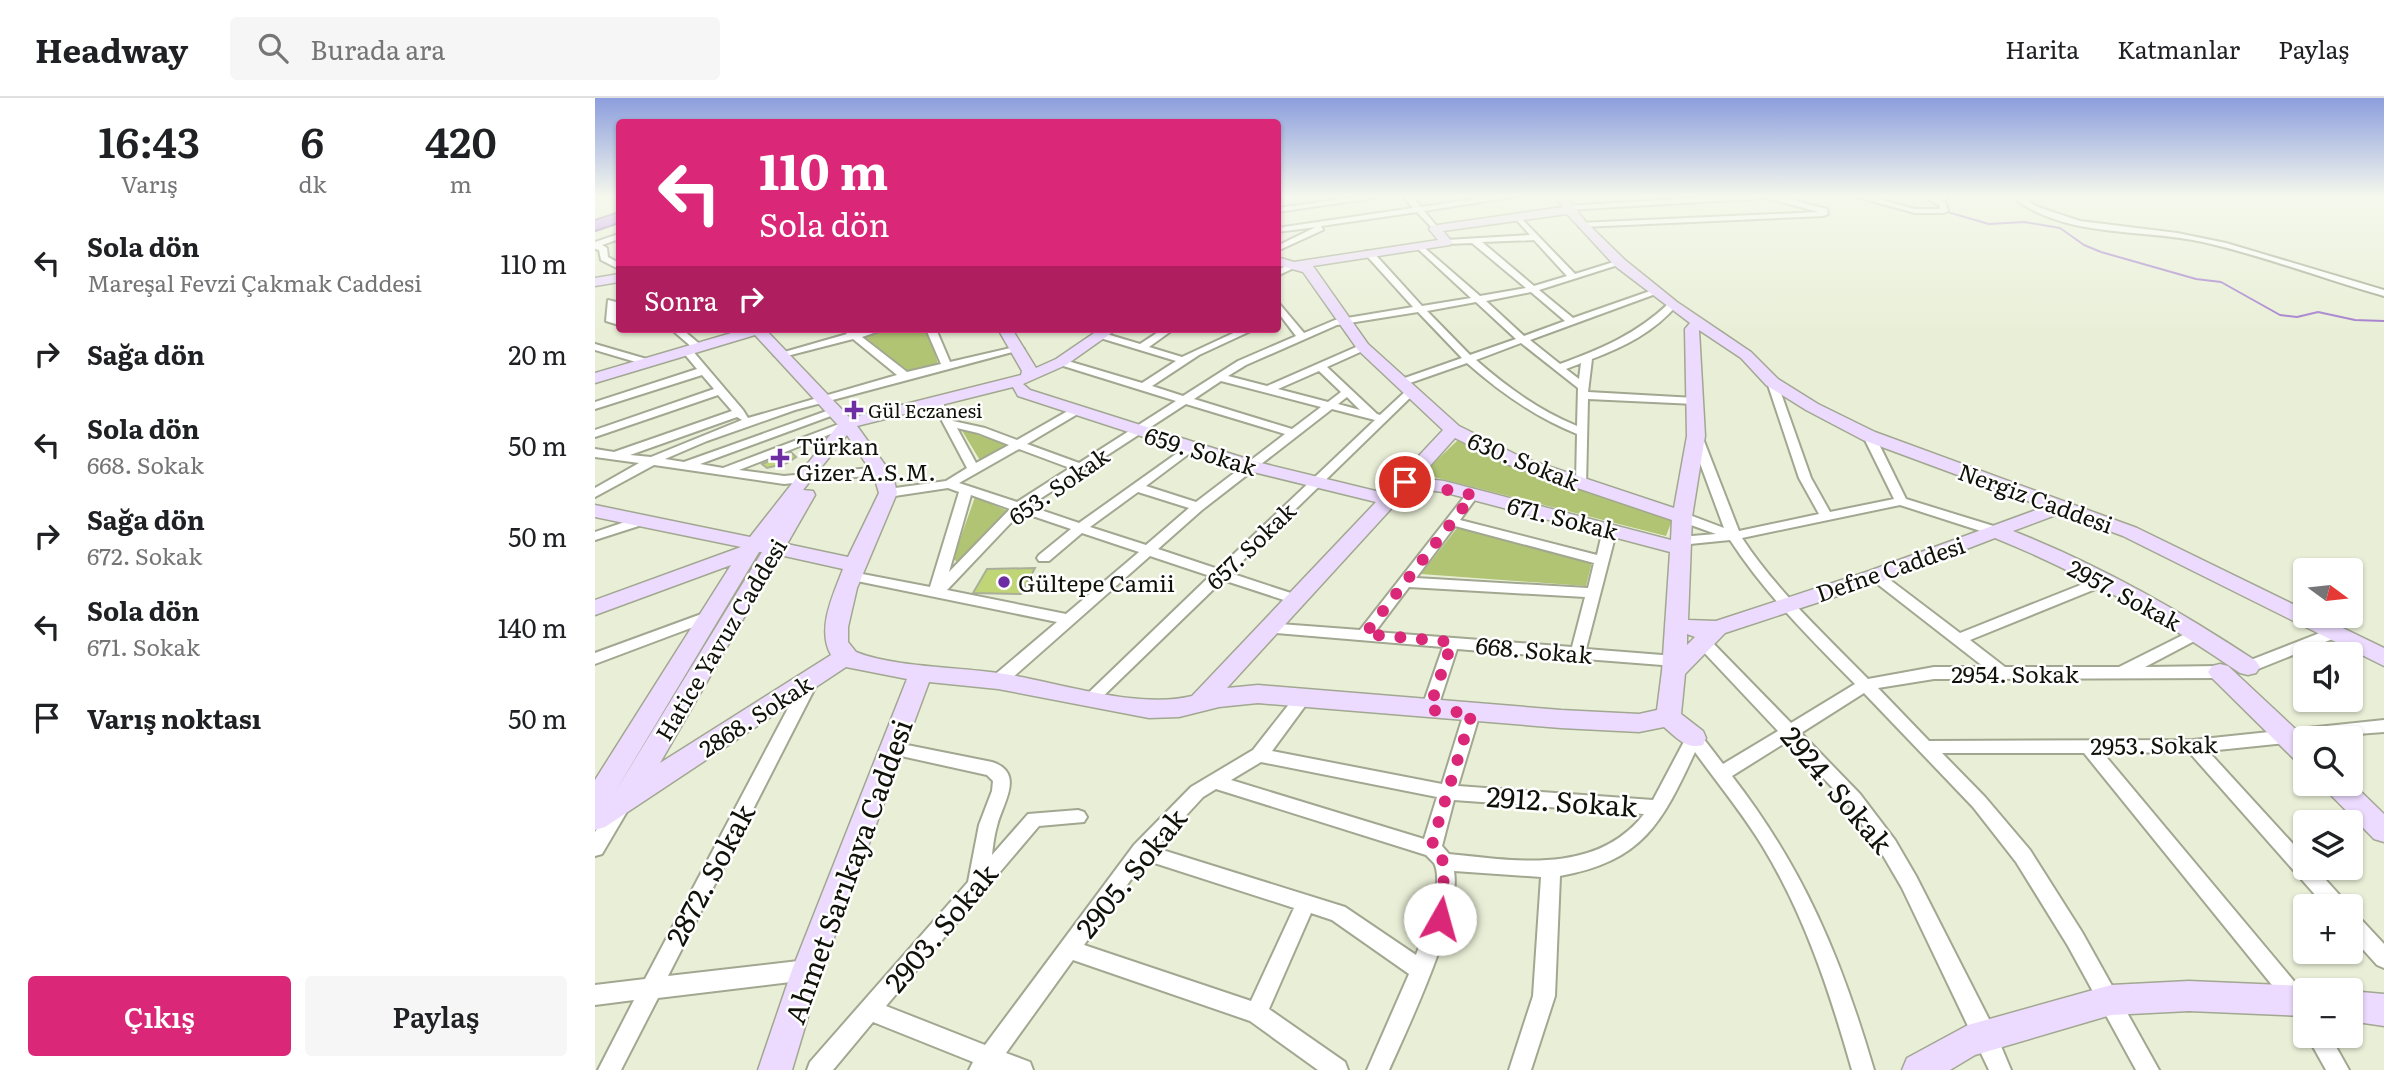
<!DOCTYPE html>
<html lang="tr">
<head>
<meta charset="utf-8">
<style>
	:root { --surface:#fff; --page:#f6f6f6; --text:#202124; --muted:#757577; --line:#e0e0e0; --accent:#db2777 }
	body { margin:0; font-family:Literata,serif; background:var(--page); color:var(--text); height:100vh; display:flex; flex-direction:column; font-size:26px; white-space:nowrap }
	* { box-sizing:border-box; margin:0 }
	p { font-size:23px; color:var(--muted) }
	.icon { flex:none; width:38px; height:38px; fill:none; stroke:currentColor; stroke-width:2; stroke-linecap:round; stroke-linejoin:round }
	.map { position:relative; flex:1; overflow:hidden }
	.side { display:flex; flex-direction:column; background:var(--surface); width:595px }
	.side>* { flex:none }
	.top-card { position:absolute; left:21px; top:21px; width:665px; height:214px; border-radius:7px; box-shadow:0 2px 5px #0004; background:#db2777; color:#fff; overflow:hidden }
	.needle { width:46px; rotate:105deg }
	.buttons { position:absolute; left:1698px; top:460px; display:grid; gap:14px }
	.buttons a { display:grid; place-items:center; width:70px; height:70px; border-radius:7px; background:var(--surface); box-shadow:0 2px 5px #0004; font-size:35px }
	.pin { position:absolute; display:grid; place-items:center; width:60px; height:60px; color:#fff; margin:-30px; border:4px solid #fff; border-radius:50%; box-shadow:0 2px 7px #0007 }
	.me { position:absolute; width:77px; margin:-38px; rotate:7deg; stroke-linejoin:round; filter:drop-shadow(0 0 5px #0008) }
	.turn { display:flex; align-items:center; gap:24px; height:147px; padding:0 28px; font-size:32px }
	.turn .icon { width:91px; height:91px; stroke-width:2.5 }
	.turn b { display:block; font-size:49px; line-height:60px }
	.then { display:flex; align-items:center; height:66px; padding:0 28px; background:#0003; gap:14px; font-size:26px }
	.eta { display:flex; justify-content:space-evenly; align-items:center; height:119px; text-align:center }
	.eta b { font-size:42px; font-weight:600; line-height:49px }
	.primary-button { display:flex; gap:14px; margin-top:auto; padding:14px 28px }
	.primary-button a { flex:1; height:80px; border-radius:7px; background:var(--accent); color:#fff; font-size:28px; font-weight:600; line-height:80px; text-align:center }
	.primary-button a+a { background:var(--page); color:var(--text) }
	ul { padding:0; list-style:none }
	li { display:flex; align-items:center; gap:21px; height:91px; padding:0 28px }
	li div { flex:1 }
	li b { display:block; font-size:26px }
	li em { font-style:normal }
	header { display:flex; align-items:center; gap:42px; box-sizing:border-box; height:98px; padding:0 35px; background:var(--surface); border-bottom:2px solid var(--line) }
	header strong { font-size:33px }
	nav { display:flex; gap:38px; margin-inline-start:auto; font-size:24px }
	.search { width:490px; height:63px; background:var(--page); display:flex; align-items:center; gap:18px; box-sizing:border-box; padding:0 24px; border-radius:7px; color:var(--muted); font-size:26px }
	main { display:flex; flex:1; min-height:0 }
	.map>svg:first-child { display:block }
</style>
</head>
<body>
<header>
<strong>Headway</strong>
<div class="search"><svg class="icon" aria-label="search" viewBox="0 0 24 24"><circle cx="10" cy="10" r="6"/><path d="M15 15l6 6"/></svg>Burada ara</div>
<nav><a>Harita</a><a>Katmanlar</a><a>Paylaş</a></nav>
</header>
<main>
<section class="side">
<div class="eta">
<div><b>16:43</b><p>Varış</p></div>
<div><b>6</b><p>dk</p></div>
<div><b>420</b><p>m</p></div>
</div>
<ul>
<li><svg class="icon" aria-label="left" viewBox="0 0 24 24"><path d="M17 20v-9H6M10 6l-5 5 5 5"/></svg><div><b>Sola dön</b><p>Mareşal Fevzi Çakmak Caddesi</p></div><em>110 m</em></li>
<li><svg class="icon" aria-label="right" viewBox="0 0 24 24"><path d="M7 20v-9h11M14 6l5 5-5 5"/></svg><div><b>Sağa dön</b></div><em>20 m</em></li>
<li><svg class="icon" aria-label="left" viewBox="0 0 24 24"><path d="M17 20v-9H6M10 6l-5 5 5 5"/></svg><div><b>Sola dön</b><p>668. Sokak</p></div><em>50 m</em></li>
<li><svg class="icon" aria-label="right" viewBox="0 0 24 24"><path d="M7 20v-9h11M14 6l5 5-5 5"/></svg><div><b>Sağa dön</b><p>672. Sokak</p></div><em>50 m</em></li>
<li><svg class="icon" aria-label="left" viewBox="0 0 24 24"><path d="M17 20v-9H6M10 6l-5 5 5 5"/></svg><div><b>Sola dön</b><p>671. Sokak</p></div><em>140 m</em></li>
<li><svg class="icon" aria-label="arrive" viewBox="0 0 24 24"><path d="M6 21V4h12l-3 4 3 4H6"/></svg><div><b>Varış noktası</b></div><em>50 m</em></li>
</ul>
<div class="primary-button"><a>Çıkış</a><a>Paylaş</a></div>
</section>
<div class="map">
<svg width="1789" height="972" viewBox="0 0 1789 972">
	<rect width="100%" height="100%" fill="#e9efd7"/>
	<!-- green -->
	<path fill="#b1c474" d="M294 231H333L343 266 313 273 267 237Z
		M366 331 415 348 386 364Z
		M864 341 901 360 1078 420 1071 438 827 376Z
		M380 399 415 414 364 465 358 461Z
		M862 430 997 464 991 488 826 476Z"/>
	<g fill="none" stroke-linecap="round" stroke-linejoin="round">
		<!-- stream -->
		<path stroke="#a27ccd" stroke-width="2" d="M1347 107 1355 98
			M1349 113 1394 126 1429 124 1465 130 1489 147 1506 154 1601 181 1626 184 1685 217 1702 219 1723 214 1760 222 1789 223"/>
	</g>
	<!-- building -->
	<path fill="#c0d676" stroke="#a9af98" stroke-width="2" d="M196 354 201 359 192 365 172 370 167 366Z
		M440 470 426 496 378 495 392 471Z"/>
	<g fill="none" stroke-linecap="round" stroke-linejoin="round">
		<defs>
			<path id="street" d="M770 98H792L682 114V110Z
				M808 98H816L826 109 902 98H923L829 113 844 131 840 133 822 114 726 128 728 132 682 153V148L721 129 682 134V130L818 110Z
				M1132 98H1181L1232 111 1233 116 1229 118 987 129H984V125L1224 114 1172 100 972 112 968 110 972 108Z
				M1258 98H1271L1320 111H1345L1344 107 1327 98H1337L1350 104 1353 113 1349 115H1320Z
				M1416 98H1425L1443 109 1485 123 1582 135 1631 145 1789 192V198C1728 181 1670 158 1608 144 1546 130 1469 141 1416 98Z
				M923 117 980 176 1025 162 1029 165 944 192 978 220 1058 192 1066 194 935 242 965 266C1006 251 1042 236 1074 205L1082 207C1059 234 1029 249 997 261L993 294 1100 300 1105 303 1100 306 993 301 991 388 987 389 981 385 982 336C940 319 906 295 872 265L812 286H804V282L867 260 823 214 742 227 651 267 633 278 672 288 768 246 773 249 772 251 732 269 782 316 785 317 813 291 817 290 822 293 635 475 705 498 707 501 705 504H695L628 482 500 606H488L486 602 615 478 555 458 409 587H397L395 583 397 579 462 524 257 482 250 478 257 474 335 489 364 394 353 390 293 399 287 395 293 391 351 383 372 370 336 302 337 300H345L358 323 390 330 422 342 478 310H486V314L432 346 484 365 581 303 462 266V262L466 261 547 285 581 263 502 239 496 231H506L508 235 545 246 568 231H579L554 249 587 259 647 231H660L604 257 557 288 588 298 643 263 701 238 682 213V203L709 235 740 222 818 209 771 157V153H777L827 208 876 200 822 150V146H825L885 198 931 190 877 145 851 146 847 144 851 142 935 137 919 119ZM939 142 972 178 939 188 887 144ZM936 194 970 223 929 238 891 203ZM881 204 921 241 875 257 832 213ZM926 245 983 290 982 328C943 312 912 289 881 262ZM986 265 984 281 971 271 984 266ZM724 273 746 294 733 304 683 291ZM626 283 726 309 697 331 599 301ZM752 299 765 312 743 306ZM591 306 690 336 601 404 551 388 599 352V348L595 346 484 425 434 408ZM737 311 780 322 623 471 563 451 607 412ZM362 330 383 335 414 347 381 365ZM424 351 475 370 422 404 364 385ZM543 394 594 410 551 447 495 429ZM376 397 415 411 354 474ZM426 414 476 431 444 457 442 460 444 463H454L487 435 544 454 471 516 352 492Z
				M24 136V141L7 147 12 150 13 159 24 165V171L6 162 4 152 0 151V144Z
				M698 165 705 167 682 178V172Z
				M13 202 21 204V221H24V227L11 223Z
				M76 231H87L108 249 99 251Z
				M255 231 261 234 274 231H290L267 239 312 274 346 266 331 231H341L355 264 424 248 429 251 200 312 112 343 70 361 89 364 240 310 244 311V315L105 366 128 370 252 323 256 324V328L144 372 189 378 287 369 291 370 293 373 291 376 189 386 59 367 0 399V390L44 365 0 359V351L19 354 137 313 123 297 0 339V332L119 291 107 277 0 311V304L102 271 87 253 92 250 96 251 148 312 153 320 302 277 258 241 184 260 179 257 252 236 250 234ZM142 319 147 322 56 359 35 357Z
				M0 246 55 262 56 264 51 267 0 252Z
				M1177 281 1182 284 1216 380 1235 414 1299 401 1268 338 1274 335 1280 338 1311 401 1405 430 1407 433 1400 437 1395 436 1305 407 1147 440C1182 493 1229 536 1273 581L1339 569H1389L1276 481 1274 478 1281 474 1286 475 1365 535 1503 480H1513L1515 483 1513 486 1375 542 1410 569H1524L1602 530 1609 535 1607 539 1550 569 1625 568 1630 570 1633 574 1630 578 1625 580 1339 581 1283 590 1334 643 1598 642 1789 622V634L1710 640V643L1613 653 1710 759V770H1720L1749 802 1752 808H1730L1594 654 1508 655 1708 894V908L1701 911 1694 908 1489 655H1347L1390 699 1435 752 1487 834 1564 972H1541L1473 848 1421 764 1378 709 1269 595 1206 635 1265 696 1300 742 1321 778 1398 929 1416 972H1394L1307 790 1286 754 1253 706 1193 643 1137 678C1209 771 1246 860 1279 972H1257C1235 895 1210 818 1168 749 1148 716 1123 686 1100 654 1067 725 1048 763 965 778L960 898 936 972H914L938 898 946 779 859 773C867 817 813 929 794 972H772L814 876 737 822 716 815 674 911 750 964 753 972H723L655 923 478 862 411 955 435 964 438 972H374L378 964 278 924 238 972H212L215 964 373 784 384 727 397 693 398 683 392 677 297 656 291 655 289 650 291 645 297 644 397 664C431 675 407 706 402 728 399 738 398 748 397 757L433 716 483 712 489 714 492 719 489 724 444 728 291 908 390 947 539 747 596 689 658 652 702 596H714L716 600 677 653 847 686 869 615 871 611 877 609 883 611 885 615 863 688 1058 702 1093 636 1099 634 1105 636 1128 666 1183 633 1103 548 1101 544 1103 540H1113L1196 625 1260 586C1215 540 1170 496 1135 442L1085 447 1078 443 1085 439 1121 436 1082 422 1081 419 1082 416H1092L1129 430 1095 338 1101 335 1107 338 1144 433 1224 416 1204 380 1172 284ZM666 664 842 699 829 741 636 682ZM621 691 831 757C832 758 838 764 839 765 850 786 829 836 821 857L750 809 561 750 608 699ZM859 702 1049 716C1002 777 921 763 854 756L847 748ZM550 762 699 810 656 903 489 847Z
				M878 392 884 396 865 422 1002 457 1008 431 1010 428H1020L1022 431 991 551 1080 558 1085 559 1088 563 1085 567 1080 568 862 551 842 612 840 616 834 618 828 616 826 612 848 549 668 534 666 530 668 526 673 525 765 532 874 393ZM860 428 999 465 993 490 821 480ZM814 489 990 499 977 549 780 534Z
				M48 418 54 422 53 425 0 442V434Z
				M112 514 117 516 119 519 117 522 0 566V555Z
				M1735 531 1742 536 1740 540 1658 573H1648L1645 569 1648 565Z
				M216 576 222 578 224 582 73 878 212 862 219 865 222 872 219 879 212 882 63 900 26 972H3L39 902 0 907V887L50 881 208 582 210 578Z
				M25 703 31 705 34 710 7 756 0 758V734L19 705Z
				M1755 814 1762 817 1789 846V870L1782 867 1755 837Z
				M1712 938H1735L1754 972H1731Z"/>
			<path id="secondary" d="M960 98H971L991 124 1030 162 1082 204 1156 254 1183 281 1223 306 1280 334 1542 430 1710 512V518H1723L1789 550V568L1528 438 1466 415 1418 433C1505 467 1584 512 1661 563L1665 569 1661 575 1653 577 1645 575C1568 522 1487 475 1400 440L1288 483 1130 535 1090 576 1086 616 1108 633 1111 640 1108 647C1091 652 1081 639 1069 629L1044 634 966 630 663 605 624 609 584 619 554 620 403 591 334 584 227 872 197 972H163L197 872 312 581 251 569 10 729 0 732V682L136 467 0 517V502L146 449 0 419V407L155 439 243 327 160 237 0 285V275L150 231H170L255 320 426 277 427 273 403 231H417L441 270 461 261 505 231H522L471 267 428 286 435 292 662 364 789 395 848 332 763 252 708 174 682 167V159L699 164 843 142 834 131 836 128 968 109ZM972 116 1020 168 1095 225 1090 231 1092 338 1079 410 926 359 864 328 773 246 718 168 855 147 857 144 848 133ZM1104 232 1146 260 1171 287 1211 312 1268 342 1449 409 1274 473 1121 523 1093 522 1097 419 1110 338ZM418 289 423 298 650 372 781 404 597 598C541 612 461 583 403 575 362 569 298 569 261 554L253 544V529L262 490 302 395 298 378 262 328ZM252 337 279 378 284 395 253 459 192 446 220 397 218 393 208 392ZM860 340 914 367 1077 422 1076 442 849 383 824 380ZM815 390 848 394 1075 454 1067 573 1062 612 1044 616 966 612 663 587 632 590ZM164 454H167L20 694ZM185 457 248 471C239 495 221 531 236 557L65 665ZM1092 536 1100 539 1092 547Z
				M24 176V184L0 188V180Z
				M1625 566 1633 568 1710 640V666L1701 663 1617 580 1613 574 1617 568Z
				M1755 683 1789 716V744L1779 741 1732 693 1728 686H1755Z
				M1594 883 1710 888 1721 892H1710V918L1594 913 1516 917 1380 957 1355 972H1307L1312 960 1373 927 1516 887Z
				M1755 893 1789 896V928L1755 923Z"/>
			<path id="highway" d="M24 115V124L0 132V123Z"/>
		</defs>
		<!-- street casing -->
		<use href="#street" stroke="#a1a790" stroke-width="4"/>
		<!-- secondary casing -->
		<use href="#secondary" stroke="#a1a790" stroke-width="3"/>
		<!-- highway casing -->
		<use href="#highway" stroke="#825ea8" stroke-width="4"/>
		<!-- street -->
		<use href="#street" fill="#fff" fill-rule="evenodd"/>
		<!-- secondary -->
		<use href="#secondary" fill="#ecdbfe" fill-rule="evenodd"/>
		<!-- highway -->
		<use href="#highway" fill="#c087fd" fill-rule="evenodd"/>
	</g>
	<!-- sky -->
	<linearGradient id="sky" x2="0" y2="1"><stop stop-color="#8c9edd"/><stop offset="0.42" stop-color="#f5f8ed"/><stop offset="1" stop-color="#f5f8ed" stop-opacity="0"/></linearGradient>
	<rect width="1789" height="234" fill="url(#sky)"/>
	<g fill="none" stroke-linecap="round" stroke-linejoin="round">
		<!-- route -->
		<path stroke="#db2777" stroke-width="12" stroke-dasharray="0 21.6" d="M810 384 878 397 770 536 857 544 834 612 877 615 838 742 837 751 849 764 848 804 845 821"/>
	</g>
	<!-- markers -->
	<g fill="#6d2ea3" stroke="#fff" stroke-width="2.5">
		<path d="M255.5 301.5h7v7h7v7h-7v7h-7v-7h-7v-7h7z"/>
		<path d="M181.5 349.5h7v7h7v7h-7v7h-7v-7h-7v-7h7z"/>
		<circle cx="409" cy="484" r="7"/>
	</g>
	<g text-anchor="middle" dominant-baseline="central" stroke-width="5" stroke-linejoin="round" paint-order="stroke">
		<!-- far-poi labels -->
		<g font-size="19" fill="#10120a" stroke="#fff" text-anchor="start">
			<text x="273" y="312">Gül Eczanesi</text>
		</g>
		<!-- poi labels -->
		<g font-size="23" fill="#10120a" stroke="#fff" text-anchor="start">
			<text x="201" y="347">Türkan<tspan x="201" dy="26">Gizer A.S.M.</tspan></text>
			<text x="423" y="484">Gültepe Camii</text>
		</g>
		<!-- street labels -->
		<g font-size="23" fill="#10120a" stroke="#fff">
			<text transform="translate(606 352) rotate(17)">659. Sokak</text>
			<text transform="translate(929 362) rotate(22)">630. Sokak</text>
			<text transform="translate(463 387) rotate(-35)">653. Sokak</text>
			<text transform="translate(1441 399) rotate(20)">Nergiz Caddesi</text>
			<text transform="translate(968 419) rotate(14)">671. Sokak</text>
			<text transform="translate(655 447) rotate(-44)">657. Sokak</text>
			<text transform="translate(1295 470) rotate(-19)">Defne Caddesi</text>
			<text transform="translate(1530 496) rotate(28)">2957. Sokak</text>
			<text transform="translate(125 541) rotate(-59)">Hatice Yavuz Caddesi</text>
			<text transform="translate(939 551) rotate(5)">668. Sokak</text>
			<text x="1420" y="575">2954. Sokak</text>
			<text transform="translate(160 617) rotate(-33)">2868. Sokak</text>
			<text transform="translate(1559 646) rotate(-1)">2953. Sokak</text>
		</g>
		<!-- near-street labels -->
		<g font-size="28" fill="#10120a" stroke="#fff">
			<text transform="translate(1243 691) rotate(50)">2924. Sokak</text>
			<text transform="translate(967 702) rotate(4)">2912. Sokak</text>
			<text transform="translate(252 773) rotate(-70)">Ahmet Sarıkaya Caddesi</text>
			<text transform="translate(535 774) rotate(-51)">2905. Sokak</text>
			<text transform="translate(114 776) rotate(-62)">2872. Sokak</text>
			<text transform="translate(345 829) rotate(-50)">2903. Sokak</text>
		</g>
	</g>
</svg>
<div class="buttons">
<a><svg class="needle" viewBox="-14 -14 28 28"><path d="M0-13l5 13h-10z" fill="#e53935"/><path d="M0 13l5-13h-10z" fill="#757577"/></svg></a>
<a><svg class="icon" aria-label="sound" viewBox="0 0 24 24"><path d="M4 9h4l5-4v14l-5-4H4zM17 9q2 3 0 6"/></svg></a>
<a><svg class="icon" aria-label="search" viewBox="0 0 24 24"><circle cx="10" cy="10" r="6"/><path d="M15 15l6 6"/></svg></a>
<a><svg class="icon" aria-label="layers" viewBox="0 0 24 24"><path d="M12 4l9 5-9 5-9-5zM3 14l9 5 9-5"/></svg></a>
<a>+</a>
<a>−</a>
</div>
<div class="pin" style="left:810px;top:384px;background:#d93025"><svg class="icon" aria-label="arrive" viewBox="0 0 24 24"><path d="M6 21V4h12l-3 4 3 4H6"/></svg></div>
<svg class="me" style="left:845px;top:821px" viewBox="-20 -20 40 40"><circle r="19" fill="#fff"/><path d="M0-13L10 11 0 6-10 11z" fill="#db2777"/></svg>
<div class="top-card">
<div class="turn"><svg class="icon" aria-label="left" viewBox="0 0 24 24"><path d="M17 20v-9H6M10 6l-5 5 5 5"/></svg><div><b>110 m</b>Sola dön</div></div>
<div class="then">Sonra<svg class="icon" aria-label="right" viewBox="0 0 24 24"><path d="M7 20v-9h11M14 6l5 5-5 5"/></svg></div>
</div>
</div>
</main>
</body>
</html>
